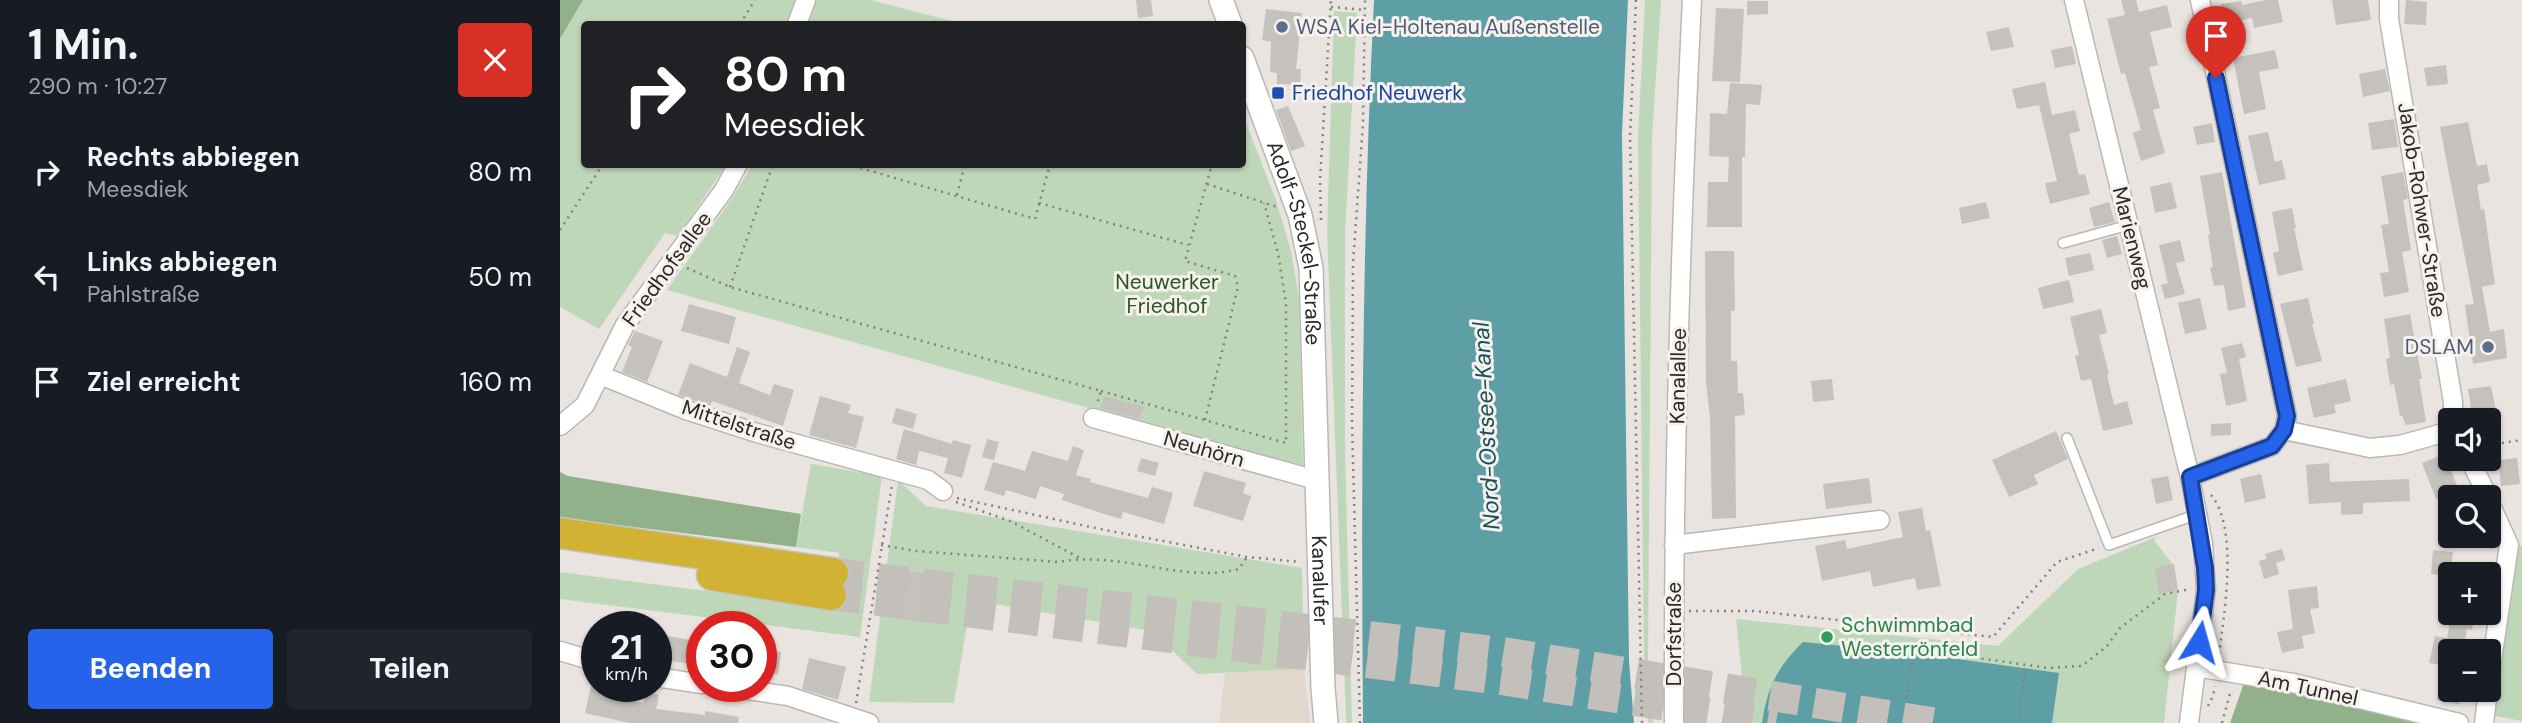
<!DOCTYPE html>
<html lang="de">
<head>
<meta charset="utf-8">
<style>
	:root { --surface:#171b24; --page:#20242c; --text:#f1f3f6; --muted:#9ea1a6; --accent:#2563eb }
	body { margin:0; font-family:"DM Sans",sans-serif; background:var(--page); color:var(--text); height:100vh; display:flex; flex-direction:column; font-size:26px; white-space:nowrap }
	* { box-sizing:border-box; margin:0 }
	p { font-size:23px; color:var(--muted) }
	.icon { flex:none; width:38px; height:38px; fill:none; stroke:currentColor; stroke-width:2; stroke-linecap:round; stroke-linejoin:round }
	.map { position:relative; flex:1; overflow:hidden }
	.sheet { display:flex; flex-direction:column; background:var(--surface); width:560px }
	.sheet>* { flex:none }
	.top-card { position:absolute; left:21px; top:21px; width:665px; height:147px; border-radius:7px; box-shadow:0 2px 5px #0004; background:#202124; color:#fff; overflow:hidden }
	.buttons { position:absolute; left:1878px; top:408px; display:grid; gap:14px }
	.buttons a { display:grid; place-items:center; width:63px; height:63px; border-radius:7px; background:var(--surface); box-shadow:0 2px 5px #0004; font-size:35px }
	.speed { position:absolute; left:21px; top:611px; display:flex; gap:14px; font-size:35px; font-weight:700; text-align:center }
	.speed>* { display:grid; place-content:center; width:91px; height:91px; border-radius:50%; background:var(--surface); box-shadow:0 2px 5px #0004; line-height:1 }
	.speed small { font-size:18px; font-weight:400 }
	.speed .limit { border:10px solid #d22; background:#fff; color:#111 }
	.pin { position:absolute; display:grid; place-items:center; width:60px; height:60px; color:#fff; margin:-72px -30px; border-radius:50% 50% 50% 0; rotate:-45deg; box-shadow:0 0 7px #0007 }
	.pin .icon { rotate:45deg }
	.me { position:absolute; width:77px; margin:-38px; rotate:8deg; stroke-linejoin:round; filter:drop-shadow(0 0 5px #0008) }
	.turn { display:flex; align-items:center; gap:24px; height:147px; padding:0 28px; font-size:32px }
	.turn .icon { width:91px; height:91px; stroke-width:2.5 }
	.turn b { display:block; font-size:49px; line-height:60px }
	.round { display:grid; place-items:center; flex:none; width:74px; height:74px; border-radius:7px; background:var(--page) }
	.summary { display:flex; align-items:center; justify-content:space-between; height:119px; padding:0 28px }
	h1 { font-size:42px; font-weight:700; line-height:52px }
	.button { display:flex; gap:14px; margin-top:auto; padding:14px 28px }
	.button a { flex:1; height:80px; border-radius:7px; background:var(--accent); color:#fff; font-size:28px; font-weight:700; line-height:80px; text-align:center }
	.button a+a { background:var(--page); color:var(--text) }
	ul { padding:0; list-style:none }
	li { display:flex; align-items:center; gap:21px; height:105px; padding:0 28px }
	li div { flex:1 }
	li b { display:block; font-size:26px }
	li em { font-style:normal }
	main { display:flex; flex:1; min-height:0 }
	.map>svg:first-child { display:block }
</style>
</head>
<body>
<main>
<section class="sheet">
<div class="summary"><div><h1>1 Min.</h1><p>290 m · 10:27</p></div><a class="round" style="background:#d93025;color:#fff"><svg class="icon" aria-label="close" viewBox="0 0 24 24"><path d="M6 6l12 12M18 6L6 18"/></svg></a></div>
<ul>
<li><svg class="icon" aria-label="right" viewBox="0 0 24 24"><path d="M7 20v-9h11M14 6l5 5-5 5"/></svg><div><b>Rechts abbiegen</b><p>Meesdiek</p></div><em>80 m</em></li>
<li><svg class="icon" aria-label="left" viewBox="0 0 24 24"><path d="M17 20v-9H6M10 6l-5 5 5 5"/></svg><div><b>Links abbiegen</b><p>Pahlstraße</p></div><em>50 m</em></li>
<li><svg class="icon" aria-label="arrive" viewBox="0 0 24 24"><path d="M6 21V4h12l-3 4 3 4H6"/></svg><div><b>Ziel erreicht</b></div><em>160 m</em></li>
</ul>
<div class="button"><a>Beenden</a><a>Teilen</a></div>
</section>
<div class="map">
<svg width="1962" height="723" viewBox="0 0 1962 723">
	<rect width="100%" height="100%" fill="#e9e4e0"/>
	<!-- built -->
	<path fill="#e2d7cd" d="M744 669 750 723H659L665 673Z"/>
	<!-- green -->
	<path fill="#bfd7b9" d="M23 0H235L226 24H24V164L166 165 118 236 105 233 39 329 0 307V39Z
		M255 0H310L404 24H246Z
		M1085 0H1101L1092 137 1088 663 1093 723H1088L1084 662 1078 136Z
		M774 11 797 13 785 233V451L792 723H786L785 691 767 232Z
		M683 115 716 200 731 251 739 299 743 468 107 290 171 200 192 165 682 164Z
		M251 464 322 476 300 637 0 599V572L270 607 279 553 236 547Z
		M338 480 366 506 742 568 744 669 637 674 591 631 411 600 394 703 309 702Z
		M1598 536 1594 540 1614 566 1618 590 1604 723H1187L1176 619 1438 646 1518 569Z
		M1956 546H1962V721L1930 715Z"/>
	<!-- forest -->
	<path fill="#90b189" d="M0 0H23L0 39Z
		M0 472 8 476 241 514 236 547 0 518Z
		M1684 683 1707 687 1857 723H1670Z"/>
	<!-- water -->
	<path fill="#5e9fa6" d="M814 0H1068L1062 134 1069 661 1074 723H803C801 482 802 240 814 0Z
		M1243 642 1354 653 1499 673 1492 723H1202C1207 688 1218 666 1243 642Z"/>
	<!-- building -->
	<path fill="#c5c1bc" d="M576 0H591L593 16 578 18Z
		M1561 0H1576L1579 12 1607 5 1612 27 1590 32 1598 65 1589 67 1600 108 1593 110 1605 153 1581 161 1573 133 1581 130 1565 73 1561 74 1547 19 1565 15Z
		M1706 0H1718L1723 22 1694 28 1692 18 1665 23 1661 4 1681 1 1682 5Z
		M1772 0H1808L1811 20 1776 25Z
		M1846 0 1867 2 1866 25 1844 24Z
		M1187 1H1208V14L1187 15Z
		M1156 8 1184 9 1180 82 1152 81Z
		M706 9 742 13 736 69H741L740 85 717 84V73L710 72 711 42 702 40Z
		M1449 27 1454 47 1431 51 1426 32Z
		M1512 46 1516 64 1495 68 1491 50Z
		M1715 50 1719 68 1699 72 1706 109 1684 114 1673 58Z
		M1886 65 1888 84 1867 86 1864 68Z
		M1825 69 1830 91 1803 97 1799 74Z
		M1485 82 1492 115 1515 110 1520 131 1509 134 1519 175 1525 174 1530 194 1490 204 1485 183 1497 181 1479 105 1457 109 1452 89Z
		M1170 83 1202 85 1200 105 1186 104 1185 157H1182V227H1147L1148 182H1168L1169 157 1149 156 1150 113 1167 114Z
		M728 106 745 146 731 151 716 110Z
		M1834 119 1838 147 1812 150 1808 123Z
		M1908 122 1917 166 1927 164 1930 182 1917 185 1921 210 1924 209 1935 284 1922 287 1930 332 1944 329 1947 358 1913 364 1905 305 1914 304 1880 127Z
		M1652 123 1655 142 1637 145 1633 127Z
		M1708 132 1715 162 1722 160 1726 179 1699 185 1688 136Z
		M1662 172 1686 307 1668 311 1664 285 1654 286 1650 268 1653 267 1648 235H1650L1640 176Z
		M1843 172 1848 199 1843 200 1851 250 1842 252 1849 292 1824 297 1820 273 1829 272 1821 225 1829 224 1821 176Z
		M1611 182 1617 208 1595 213 1590 187Z
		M1426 202 1430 218 1402 224 1399 208Z
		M1549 202 1555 222 1534 227 1529 208Z
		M1732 208 1736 228H1734L1743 270 1718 276 1713 253 1719 251 1712 212Z
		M1557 236 1562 254 1547 258 1542 240Z
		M1620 240 1625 261 1616 263 1625 294 1605 299 1601 285 1608 283 1599 245Z
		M1145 251H1174L1175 311H1171V361H1177L1178 393H1183L1185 415 1175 416 1176 518 1152 519 1150 417 1146 383Z
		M1530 253 1534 270 1509 276 1505 258Z
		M1509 280 1514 302 1483 309 1478 288Z
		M1640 298 1647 329 1625 334 1618 303Z
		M1748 298 1754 324H1752L1762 361 1736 367 1720 304Z
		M129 304 176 317 169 344 121 331Z
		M1541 309 1547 333 1539 335 1549 374 1547 375 1554 405 1567 401 1573 424 1543 431 1531 379 1521 381 1515 356 1519 355 1510 317Z
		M1850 314 1862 379H1859L1866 422 1846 425 1842 416H1840L1834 384 1830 385 1826 359 1830 358 1824 319Z
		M75 331 103 341 87 382 62 372 72 347 68 345Z
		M1682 343 1686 357 1679 359 1687 401 1666 406 1660 374 1667 373 1661 348Z
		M177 347 190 352 179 383 210 395 214 384 234 390 223 426 152 401 150 406 118 395 130 363 167 377Z
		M1272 379 1274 400 1253 402 1251 381Z
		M1786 379 1791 401 1774 405 1776 413 1754 418 1747 388Z
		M1931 386 1938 420H1913L1908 389Z
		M260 396 291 405 288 413 304 417 296 448 249 435Z
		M544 396 584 407 580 419 541 408Z
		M336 408 357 414 353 429 332 423Z
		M1671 423V435L1651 436V424Z
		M344 429 392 444 393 440 411 445 402 478 384 473 388 458 359 451 356 465 336 459Z
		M1496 431 1508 459 1474 475 1478 484 1449 497 1432 460Z
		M427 439 439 442 434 460 422 457Z
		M513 446 524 450 516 475 531 479 530 482 588 498 592 487 613 493 604 524 563 512 561 519 541 513 502 500 504 494 480 486 476 499 446 490 444 496 424 490 433 462 465 471 472 451 508 461Z
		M1884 454 1899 490 1876 499 1862 463Z
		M581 458 599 463 595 476 577 471Z
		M1957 458 1960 484 1941 486 1938 460Z
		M1769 463 1770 482 1849 479 1850 501 1803 503V514L1781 515V502L1749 504 1746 465Z
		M644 471 686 483 683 493 691 496 683 521 633 506Z
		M1701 474 1706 498 1685 503 1680 479Z
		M1608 476 1613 500 1596 504 1591 479Z
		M1309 478 1312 503 1266 509 1263 484Z
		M1362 508 1366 531 1370 530 1381 586 1357 590 1355 578 1313 587 1310 571 1262 581 1255 546 1285 540 1287 549 1343 537 1338 512Z
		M1722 549 1725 560 1716 563 1719 574 1704 579 1699 561 1707 559 1705 554Z
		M1873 550 1893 552 1890 576 1871 574Z
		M1614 564 1618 590 1599 594 1595 568Z
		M344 570 375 575 367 623 336 618Z
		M1757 586 1759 608 1750 609 1755 633 1742 636 1744 648 1722 653 1717 632 1733 629 1728 590Z
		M1892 612H1915L1912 630 1907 629 1903 651H1890V690H1901L1899 704 1877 700 1883 665 1869 663 1875 636 1887 638Z
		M96 634 142 642V666L106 660 105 667 96 666Z
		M201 649 221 652 218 674 201 672Z
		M249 658 286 667 278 700 242 689Z
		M31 686 42 688 40 694 83 703 86 692 99 695 96 709 145 715V711L179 717 178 723H69L25 713Z"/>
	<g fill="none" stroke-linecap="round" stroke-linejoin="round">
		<!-- trunk-tunnel -->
		<path stroke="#c3bfbb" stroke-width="30" stroke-dasharray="30 15" stroke-linecap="butt" d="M273 573 943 652 1377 723
			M271 595 941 680 1216 723"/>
		<defs>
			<path id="service" d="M1503 243 1569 225
				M1507 438 1549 545 1638 514"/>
			<path id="minor" d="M1514 0 1630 477 1643 544 1646 590 1629 723
				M1829 0V19L1893 402V420
				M237 24 246 0
				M40 375 65 325 164 190 178 164
				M533 418 756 480
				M0 426 25 405 40 375 126 410 197 433 368 480 383 491
				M1724 430 1810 448 1840 445 1890 431
				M1909 458 1928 497
				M1630 477 1712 446 1724 430 1727 416 1640 0
				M1928 499 1949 545 1928 688
				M1114 545 1320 520
				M0 651 37 662
				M1636 667 1733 683 1899 723
				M96 677 142 684
				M161 686 228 696 309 723
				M1114 723C1113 482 1120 241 1132 0
				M1924 723 1928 690"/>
			<g id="tertiary">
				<path d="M661 0 670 24"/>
				<path id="s1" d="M682 58 740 215 751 268 763 688 766 723"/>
			</g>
			<path id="trunk" d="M0 533 273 573
				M152 575 271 595"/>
		</defs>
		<!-- service casing -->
		<use href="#service" stroke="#bbb7b3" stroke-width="12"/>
		<!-- minor casing -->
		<use href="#minor" stroke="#bbb7b3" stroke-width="21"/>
		<!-- tertiary casing -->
		<use href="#tertiary" stroke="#bbb7b3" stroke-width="26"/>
		<!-- trunk casing -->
		<use href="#trunk" stroke="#c4c3c3" stroke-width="33"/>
		<!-- path -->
		<path stroke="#85817e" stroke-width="2.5" stroke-dasharray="2 5" stroke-linecap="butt" d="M1076 0 1070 137 1082 723
			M771 7 805 10
			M180 24 195 0
			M287 164 475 219 490 164
			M647 184 717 207
			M397 195 405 164
			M479 203 628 245
			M761 220 760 180 771 0
			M0 230 43 164
			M127 268 170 287 541 391 537 404
			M170 287 213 164
			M541 391 726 443V303L718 253 704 203
			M645 420 678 287 675 276 625 261 652 164
			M1928 445 1962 440
			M1651 495C1679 528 1664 614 1659 655
			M397 498 540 529 687 557 741 562
			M396 502 450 521 520 558
			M321 545 356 551 498 562C560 550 623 584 679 569L687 557
			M1129 611H1195L1433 637 1497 562 1539 548
			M1346 699 1354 649 1488 668 1522 666 1547 646 1560 628 1605 594 1631 589
			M296 703 332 485
			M1648 706 1653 696 1655 686
			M1459 716 1466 668
			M800 723 792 423 793 263 803 124 805 0
			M1662 723 1671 690"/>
		<!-- service -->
		<use href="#service" stroke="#fff" stroke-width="9"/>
		<!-- minor -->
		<use href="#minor" stroke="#fff" stroke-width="18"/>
		<!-- tertiary -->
		<use href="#tertiary" stroke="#fff" stroke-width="23"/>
		<!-- trunk -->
		<use href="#trunk" stroke="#d2b233" stroke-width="30"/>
	</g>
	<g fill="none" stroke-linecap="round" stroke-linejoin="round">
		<defs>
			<path id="route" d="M1639 642 1646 590 1645 568 1630 477 1712 446 1724 430 1727 416 1656 78"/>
		</defs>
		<!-- route casing -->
		<use href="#route" stroke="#184099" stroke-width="18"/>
		<!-- route -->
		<use href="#route" stroke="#2563eb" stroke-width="12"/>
	</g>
	<!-- markers -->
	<g fill="#5c6f8a" stroke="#f6f1ed" stroke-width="2.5">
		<circle cx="722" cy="27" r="7"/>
		<circle cx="1928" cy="347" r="7"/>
	</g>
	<rect fill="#1a4fb4" stroke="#f6f1ed" stroke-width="2.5" x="711" y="86" width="14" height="14" rx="3.5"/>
	<circle fill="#2e9e5b" stroke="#f6f1ed" stroke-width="2.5" cx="1267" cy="637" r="7"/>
	<g text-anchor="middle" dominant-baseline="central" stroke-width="6" stroke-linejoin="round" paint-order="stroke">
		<!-- service labels -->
		<g font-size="21" fill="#4e5e75" stroke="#f6f1ed" text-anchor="start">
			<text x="736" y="27">WSA Kiel-Holtenau Außenstelle</text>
			<text x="1914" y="347" text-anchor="end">DSLAM</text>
		</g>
		<!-- transit labels -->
		<g font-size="21" fill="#164399" stroke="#f6f1ed" text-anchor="start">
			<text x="732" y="93">Friedhof Neuwerk</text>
		</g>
		<!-- street labels -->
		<g font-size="21" fill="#2b2927" stroke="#f6f1ed">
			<text transform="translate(1862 210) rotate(81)">Jakob-Rohwer-Straße</text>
			<text transform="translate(1572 238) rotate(76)">Marienweg</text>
			<text stroke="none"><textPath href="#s1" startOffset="194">Adolf-Steckel-Straße</textPath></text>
			<text transform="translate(107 269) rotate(-54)">Friedhofsallee</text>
			<text transform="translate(1118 376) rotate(-89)">Kanalallee</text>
			<text transform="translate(179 425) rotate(18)">Mittelstraße</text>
			<text transform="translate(644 449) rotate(16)">Neuhörn</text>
			<text stroke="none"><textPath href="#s1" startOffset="534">Kanalufer</textPath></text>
			<text transform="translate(1114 634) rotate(-90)">Dorfstraße</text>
			<text transform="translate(1748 688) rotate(12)">Am Tunnel</text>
		</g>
		<!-- park labels -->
		<g font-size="21" fill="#2a551f" stroke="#f6f1ed">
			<text x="607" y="282">Neuwerker<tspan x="607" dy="24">Friedhof</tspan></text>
		</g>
		<!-- leisure labels -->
		<g font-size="21" fill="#27864d" stroke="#f6f1ed" text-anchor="start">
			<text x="1281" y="625">Schwimmbad<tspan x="1281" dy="24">Westerrönfeld</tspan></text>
		</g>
		<!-- water labels -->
		<g font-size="23" font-style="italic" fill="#185257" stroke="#f6f1ed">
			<text transform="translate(926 426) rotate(-93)">Nord-Ostsee-Kanal</text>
		</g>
	</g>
</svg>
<div class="buttons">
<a><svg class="icon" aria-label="sound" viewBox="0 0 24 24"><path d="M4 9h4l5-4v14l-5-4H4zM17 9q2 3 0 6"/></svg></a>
<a><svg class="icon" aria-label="search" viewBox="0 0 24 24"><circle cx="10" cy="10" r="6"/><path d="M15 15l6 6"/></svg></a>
<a>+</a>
<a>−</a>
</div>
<div class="speed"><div>21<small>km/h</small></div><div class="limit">30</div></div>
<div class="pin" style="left:1656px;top:78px;background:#d93025"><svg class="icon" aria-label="arrive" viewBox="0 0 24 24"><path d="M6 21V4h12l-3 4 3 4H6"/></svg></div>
<svg class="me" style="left:1639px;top:642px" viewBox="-20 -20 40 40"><path d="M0-17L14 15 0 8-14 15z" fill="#2563eb" stroke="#fff" stroke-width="4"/></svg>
<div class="top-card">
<div class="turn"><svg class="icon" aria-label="right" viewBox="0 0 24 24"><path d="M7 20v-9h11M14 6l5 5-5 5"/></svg><div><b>80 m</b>Meesdiek</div></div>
</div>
</div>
</main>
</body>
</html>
